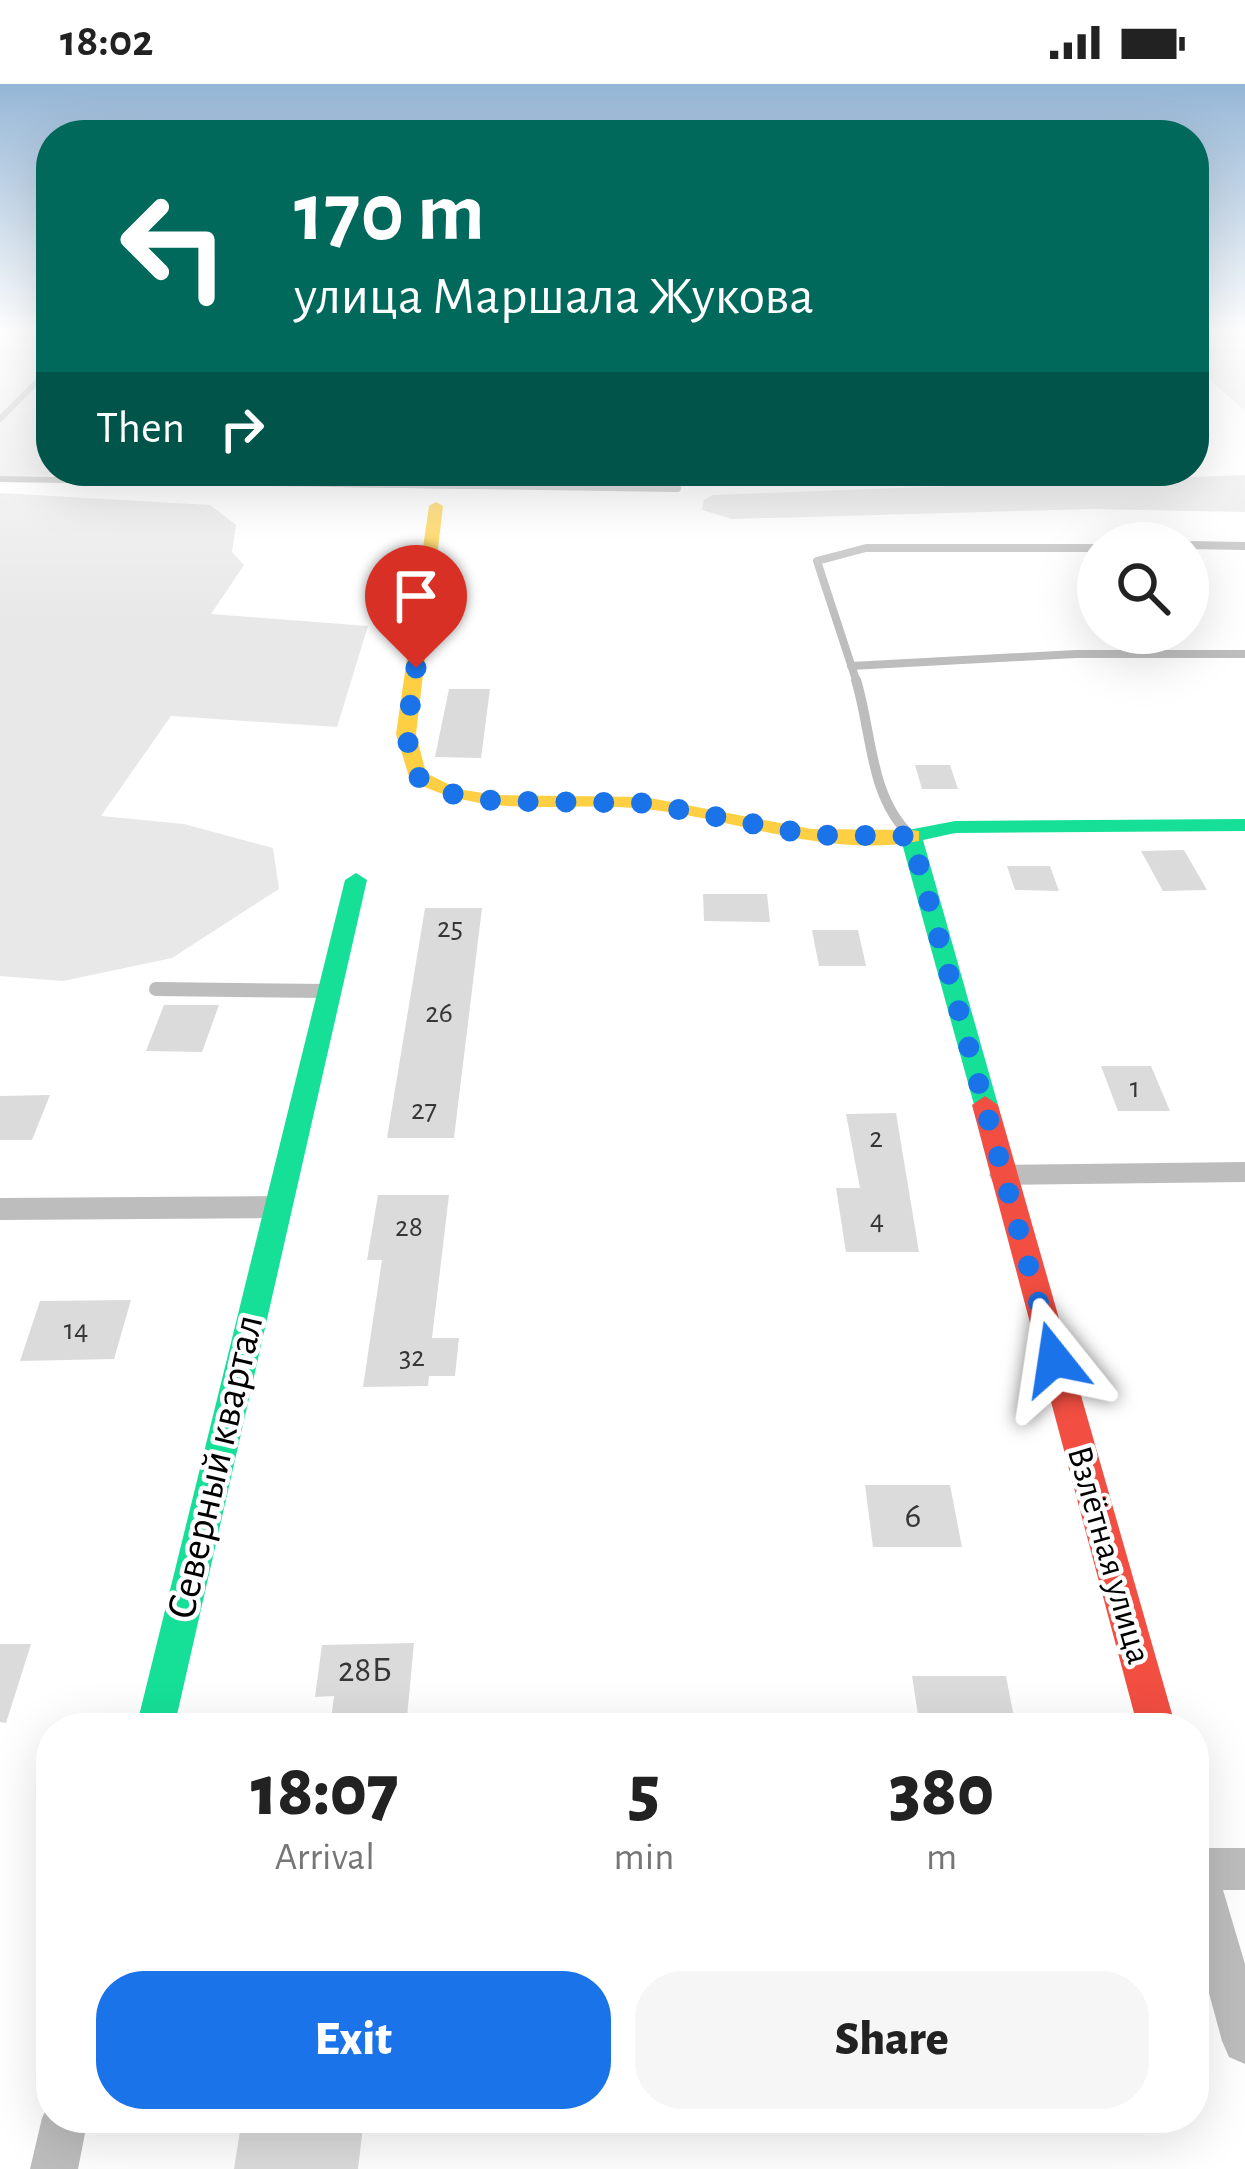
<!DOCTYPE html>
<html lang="en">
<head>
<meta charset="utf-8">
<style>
	:root { --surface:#fff; --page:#f6f6f6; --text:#222; --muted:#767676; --accent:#1a73e8 }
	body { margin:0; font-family:"Alegreya Sans",sans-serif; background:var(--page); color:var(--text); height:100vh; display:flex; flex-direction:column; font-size:45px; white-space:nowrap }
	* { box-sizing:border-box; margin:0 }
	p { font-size:39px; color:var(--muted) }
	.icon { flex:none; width:66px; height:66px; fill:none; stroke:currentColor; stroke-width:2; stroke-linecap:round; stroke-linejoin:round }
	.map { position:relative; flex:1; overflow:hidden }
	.panel { position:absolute; left:36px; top:1629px; width:1173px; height:420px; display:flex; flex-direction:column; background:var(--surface); border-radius:48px; box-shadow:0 12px 48px #0002 }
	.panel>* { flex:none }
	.guide { position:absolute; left:36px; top:36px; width:1173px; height:366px; border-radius:48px; box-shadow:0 12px 48px #0002; background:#00695c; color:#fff; overflow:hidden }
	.buttons { position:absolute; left:1077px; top:438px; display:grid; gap:24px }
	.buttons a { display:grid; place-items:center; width:132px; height:132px; border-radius:50%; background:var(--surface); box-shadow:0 12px 48px #0002; font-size:60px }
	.pin { position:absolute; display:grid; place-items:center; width:102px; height:102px; color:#fff; margin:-123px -51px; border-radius:50% 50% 50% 0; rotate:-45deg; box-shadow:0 0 12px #0007 }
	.pin .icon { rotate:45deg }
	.me { position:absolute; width:132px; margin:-66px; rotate:345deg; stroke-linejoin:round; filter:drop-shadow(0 0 9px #0008) }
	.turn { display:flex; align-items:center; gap:42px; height:252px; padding:0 60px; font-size:54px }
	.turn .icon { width:156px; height:156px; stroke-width:2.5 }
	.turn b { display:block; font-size:84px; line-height:102px }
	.then { display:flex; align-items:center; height:114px; padding:0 60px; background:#0003; gap:24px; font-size:45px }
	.eta { display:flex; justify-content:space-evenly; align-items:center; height:204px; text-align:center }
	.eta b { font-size:72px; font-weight:800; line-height:84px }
	.cta { display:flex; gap:24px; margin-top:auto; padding:24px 60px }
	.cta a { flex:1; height:138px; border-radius:48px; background:var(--accent); color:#fff; font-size:48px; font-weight:800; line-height:138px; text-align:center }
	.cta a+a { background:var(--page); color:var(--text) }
	.status { display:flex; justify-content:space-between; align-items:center; height:84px; padding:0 60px; background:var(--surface); direction:ltr }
	.status svg { height:33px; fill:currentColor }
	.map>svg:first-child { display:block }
</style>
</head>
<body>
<div class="status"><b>18:02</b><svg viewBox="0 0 49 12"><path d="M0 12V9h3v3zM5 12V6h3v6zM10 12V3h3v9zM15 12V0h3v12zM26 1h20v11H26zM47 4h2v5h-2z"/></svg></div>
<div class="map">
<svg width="1245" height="2085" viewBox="0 0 1245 2085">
	<rect width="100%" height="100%" fill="#fff"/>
	<!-- green -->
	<path fill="#e8e8e8" d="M0 246H51V387H771L680 400 311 398 241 390 0 392Z
		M1194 246H1245V327L1194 282Z
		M1245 391V428L1092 425 732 435 702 426 704 416 713 411Z
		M0 409 210 421 236 441 232 468 244 481 211 530 368 542 337 643 171 632 101 732 184 740 273 764 279 805 172 874 63 897 0 892Z"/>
	<!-- building -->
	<path fill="#dbdbdb" d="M449 605H490L481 674 435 673Z
		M915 681H950L958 705H922Z
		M1184 766 1207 806 1163 807 1141 767Z
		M1007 782H1050L1059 807 1015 806Z
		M703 810H767L770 838 704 837Z
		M425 824H482L454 1054H387Z
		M812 846H858L866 882H819Z
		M164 921H219L202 968 146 967Z
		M1101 982H1151L1170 1027H1118Z
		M50 1011 32 1056H0V1012Z
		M896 1029 919 1168H846L836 1104H860L846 1030Z
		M378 1111H449L432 1254H459L455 1292H429L428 1302 363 1303 382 1176H367Z
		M131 1216 114 1275 20 1277 40 1217Z
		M865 1401H950L962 1463H873Z
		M414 1559 406 1644H330L334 1612 315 1613 322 1561Z
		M0 1560H31L6 1639 0 1638Z
		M912 1592H1006L1016 1644H920Z
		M242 2034H364L358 2085H234Z"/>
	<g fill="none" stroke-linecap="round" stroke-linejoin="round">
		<!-- lane-far3 -->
		<path stroke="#bdbdbd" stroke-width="6" d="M0 335 51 284
			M0 395 482 402"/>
		<!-- lane-far2 -->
		<path stroke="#bdbdbd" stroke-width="8" d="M332 399 677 404
			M1188 461 1245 462
			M851 582 1076 570H1245
			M857 599 817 477 866 464H1098"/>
		<!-- lane-far1 -->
		<path stroke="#bdbdbd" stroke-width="10" d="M856 596C872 647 869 712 910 751"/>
		<!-- lane -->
		<path stroke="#bdbdbd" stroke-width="14" d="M156 905 327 907"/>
		<!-- street -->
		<path fill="#bdbdbd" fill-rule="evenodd" d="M1245 1078V1098L1003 1101 993 1098 989 1091 993 1084 1003 1081Z
			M275 1112 285 1115 289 1123 285 1131 275 1134 0 1136V1114Z
			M1194 1757 1209 1764H1245V1806H1223L1245 1880V1980L1229 1973 1222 1957 1194 1854Z
			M51 2016V2034H88L78 2085H30L42 2034Z"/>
		<!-- fast -->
		<path fill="#16e098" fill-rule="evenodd" d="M1245 735V747L955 749 923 756 998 1021 985 1030 976 1028 900 752 903 747 955 737Z
			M356 789 367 796 174 1644H136L345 796Z"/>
		<!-- slow -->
		<path fill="#ffcf43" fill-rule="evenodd" d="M436 418 443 422 416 650 426 689 458 705 495 711 645 713 811 745 911 746 919 747V757C829 775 733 734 645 725 559 716 492 738 410 696L396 650 429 422Z"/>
		<!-- jam -->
		<path fill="#f24e42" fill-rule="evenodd" d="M985 1012 998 1021 1176 1644H1138L972 1021Z"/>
	</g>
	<!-- sky -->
	<linearGradient id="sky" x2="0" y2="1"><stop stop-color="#95b6d6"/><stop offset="0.46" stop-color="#fff"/><stop offset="1" stop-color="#fff" stop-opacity="0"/></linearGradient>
	<rect width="1245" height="538" fill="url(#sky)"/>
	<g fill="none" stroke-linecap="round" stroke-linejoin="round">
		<!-- route -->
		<path stroke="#1a73e8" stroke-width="21" stroke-dasharray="0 37.8" d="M416 584 406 650 416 692 453 710 495 717 645 719 811 751 911 752 1054 1275"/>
	</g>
	<g text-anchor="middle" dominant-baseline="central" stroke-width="9" stroke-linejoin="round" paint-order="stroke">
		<!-- number labels -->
		<g font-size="30" fill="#373737">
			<text x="450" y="844">25</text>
			<text x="439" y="929">26</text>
			<text x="1135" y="1004">1</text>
			<text x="424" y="1026">27</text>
			<text x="876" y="1054">2</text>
			<text x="877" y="1136">4</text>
			<text x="409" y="1143">28</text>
			<text x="76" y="1246">14</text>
			<text x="412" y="1273">32</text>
		</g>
		<!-- near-number labels -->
		<g font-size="36" fill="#373737">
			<text x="913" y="1432">6</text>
			<text x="365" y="1586">28Б</text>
		</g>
		<!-- street labels -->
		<g font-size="36" fill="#000" stroke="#fff">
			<text transform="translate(1109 1471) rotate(74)">Взлётная улица</text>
		</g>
		<!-- near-street labels -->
		<g font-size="42" fill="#000" stroke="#fff">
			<text transform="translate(215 1383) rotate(-77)">Северный квартал</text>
		</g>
	</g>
</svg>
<div class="buttons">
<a><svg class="icon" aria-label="search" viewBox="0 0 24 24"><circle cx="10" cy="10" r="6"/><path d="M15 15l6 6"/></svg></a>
</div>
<div class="pin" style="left:416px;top:584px;background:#d93025"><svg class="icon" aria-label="arrive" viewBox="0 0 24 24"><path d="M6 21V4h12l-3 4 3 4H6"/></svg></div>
<svg class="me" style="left:1054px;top:1275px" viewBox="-20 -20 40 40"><path d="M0-17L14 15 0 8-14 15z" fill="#1a73e8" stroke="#fff" stroke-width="4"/></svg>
<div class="guide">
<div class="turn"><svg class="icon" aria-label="left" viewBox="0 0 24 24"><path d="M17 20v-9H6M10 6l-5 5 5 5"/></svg><div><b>170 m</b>улица Маршала Жукова</div></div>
<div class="then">Then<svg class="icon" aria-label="right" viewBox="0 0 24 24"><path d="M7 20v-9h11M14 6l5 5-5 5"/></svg></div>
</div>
<section class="panel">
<div class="eta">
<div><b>18:07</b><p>Arrival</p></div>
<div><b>5</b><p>min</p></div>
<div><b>380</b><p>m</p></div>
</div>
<div class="cta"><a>Exit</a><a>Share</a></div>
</section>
</div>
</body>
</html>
